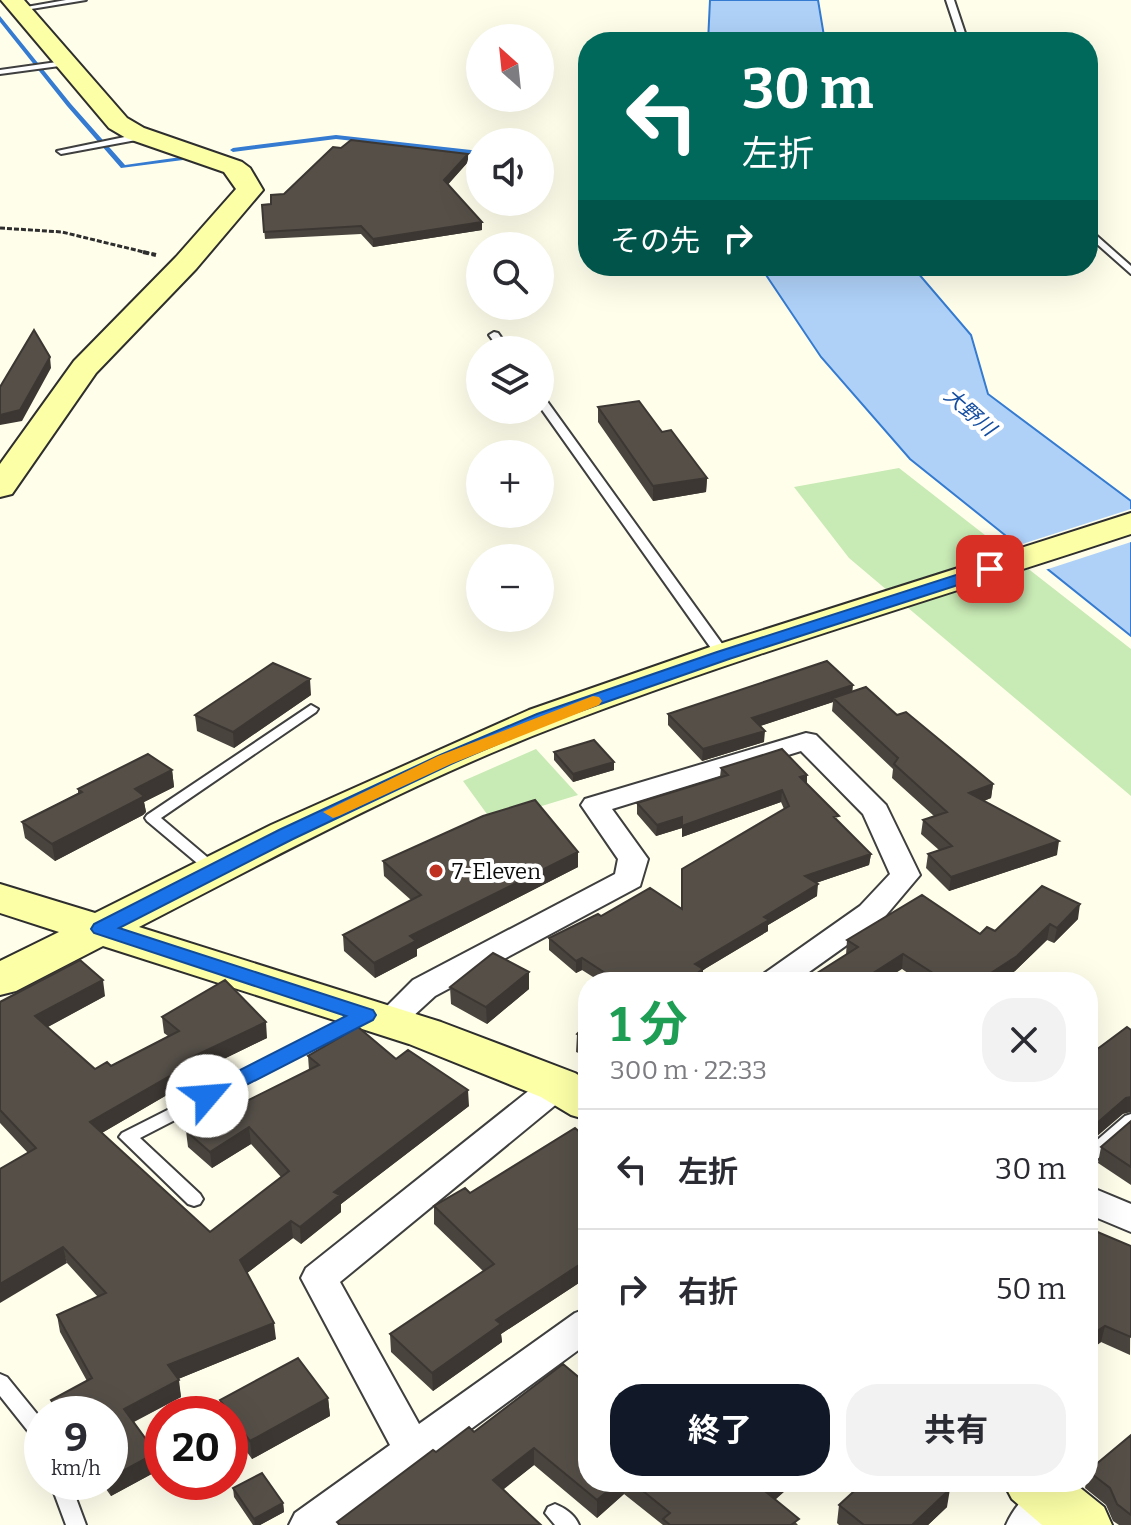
<!DOCTYPE html>
<html lang="ja">
<head>
<meta charset="utf-8">
<style>
	:root { --surface:#fff; --page:#f2f2f3; --text:#2b2b33; --muted:#7c7c81; --line:#e1e1e2; --accent:#111827 }
	body { margin:0; font-family:Bitter,"Noto Sans JP",serif; background:var(--page); color:var(--text); height:100vh; display:flex; flex-direction:column; font-size:30px; white-space:nowrap }
	* { box-sizing:border-box; margin:0 }
	p { font-size:26px; color:var(--muted) }
	.icon { flex:none; width:44px; height:44px; fill:none; stroke:currentColor; stroke-width:2; stroke-linecap:round; stroke-linejoin:round }
	.map { position:relative; flex:1; overflow:hidden }
	.drawer { position:absolute; left:578px; top:972px; width:520px; height:520px; display:flex; flex-direction:column; background:var(--surface); border-radius:32px; box-shadow:0 8px 32px #0002 }
	.drawer>* { flex:none }
	.banner { position:absolute; left:578px; top:32px; width:520px; height:244px; border-radius:32px; box-shadow:0 8px 32px #0002; background:#00695c; color:#fff; overflow:hidden }
	.needle { width:52px; rotate:333deg }
	.buttons { position:absolute; left:466px; top:24px; display:grid; gap:16px }
	.buttons a { display:grid; place-items:center; width:88px; height:88px; border-radius:50%; background:var(--surface); box-shadow:0 8px 32px #0002; font-size:40px }
	.speed { position:absolute; left:24px; top:1396px; display:flex; gap:16px; font-size:40px; font-weight:700; text-align:center }
	.speed>* { display:grid; place-content:center; width:104px; height:104px; border-radius:50%; background:var(--surface); box-shadow:0 8px 32px #0002; line-height:1 }
	.speed small { font-size:20px; font-weight:400 }
	.speed .limit { border:12px solid #d22; background:#fff; color:#111 }
	.pin { position:absolute; display:grid; place-items:center; width:68px; height:68px; color:#fff; margin:-34px; border-radius:16px; box-shadow:0 4px 12px #0006 }
	.me { position:absolute; width:88px; margin:-44px; rotate:63deg; stroke-linejoin:round; filter:drop-shadow(0 0 6px #0008) }
	.turn { display:flex; align-items:center; gap:28px; height:168px; padding:0 32px; font-size:36px }
	.turn .icon { width:104px; height:104px; stroke-width:2.5 }
	.turn b { display:block; font-size:56px; line-height:68px }
	.then { display:flex; align-items:center; height:76px; padding:0 32px; background:#0003; gap:16px; font-size:30px }
	.round { display:grid; place-items:center; flex:none; width:84px; height:84px; border-radius:32px; background:var(--page) }
	.overview { display:flex; align-items:center; justify-content:space-between; height:136px; padding:0 32px }
	h1 { font-size:48px; font-weight:700; line-height:60px; color:#1e9e55 }
	.cta { display:flex; gap:16px; margin-top:auto; padding:16px 32px }
	.cta a { flex:1; height:92px; border-radius:32px; background:var(--accent); color:#fff; font-size:32px; font-weight:700; line-height:92px; text-align:center }
	.cta a+a { background:var(--page); color:var(--text) }
	ul { padding:0; list-style:none }
	li { display:flex; align-items:center; gap:24px; height:120px; padding:0 32px; border-top:2px solid var(--line) }
	li div { flex:1 }
	li b { display:block; font-size:30px }
	li em { font-style:normal }
	.map>svg:first-child { display:block }
</style>
</head>
<body>
<div class="map">
<svg width="1131" height="1525" viewBox="0 0 1131 1525">
	<rect width="100%" height="100%" fill="#fffeeb"/>
	<!-- green -->
	<path fill="#c8eab4" d="M899 468 1131 649V796L849 558 794 487Z
		M536 749 578 795 492 821 463 781Z"/>
	<!-- water -->
	<path fill="#afd1f8" stroke="#347bd1" stroke-width="2" d="M710 0H818L825 42H708Z
		M760 266H912L971 335 988 394 1131 501V636L910 459 821 357Z"/>
	<!-- pier -->
	<path fill="#fffeeb" d="M1131 509V542L1042 571 1013 547Z"/>
	<g fill="none" stroke-linecap="round" stroke-linejoin="round">
		<!-- stream -->
		<path fill="#347bd1" fill-rule="evenodd" d="M0 16 71 104 125 165 181 157 184 159 183 160 121 168 67 106 0 22Z
			M336 135 480 151V155L336 139 233 152 230 150 233 148Z
			M588 149V153L585 152V150Z"/>
		<defs>
			<path id="lane" d="M66 0H86L19 11 15 9Z
				M946 0H954L968 42H960Z
				M64 61H67V65L0 74V70Z
				M144 133 147 134V138L61 154 57 151Z
				M1088 228 1131 266V274L1088 236Z
				M494 332 498 333 510 350H500L489 335Z
				M540 396 544 397 728 652 730 655 728 658H718L540 407Z
				M311 705 318 709 316 712 161 818 219 867 221 870 219 873H209L147 821 145 818 147 815Z
				M363 1011 369 1012 371 1016 369 1020 140 1138 200 1194 203 1199 200 1204 194 1206 188 1204 119 1137 122 1133Z
				M1131 1114V1130L1094 1162 1088 1164V1148L1125 1116Z
				M0 1374 7 1377 42 1420V1442L35 1440 0 1396Z
				M50 1482H70L86 1525H66Z
				M555 1504C565 1508 575 1515 579 1525H555L545 1513 548 1507Z"/>
			<path id="street" d="M806 733 816 735 886 805 920 875 882 920 795 982H757L762 975 860 906 890 874 863 814 801 751 612 809 648 859 640 886 435 996 398 1030 387 1033 376 1030 371 1022 413 980 615 874 618 859 581 805 585 799Z
				M558 1073 570 1077 575 1085 570 1093 340 1282 419 1424 575 1313 588 1308V1343L340 1525H289L295 1513 390 1445 301 1278 306 1268 546 1077Z
				M1088 1186 1131 1204V1232L1088 1214Z
				M1048 1482 1065 1486 1071 1498 1052 1525H1006C1014 1507 1029 1489 1048 1482Z"/>
			<path id="secondary" d="M1 0H24L127 118 144 128 242 162 250 168 263 190 196 269 96 373 12 494 0 497V464L74 361 176 257 236 189 224 172 126 138 109 128Z
				M1131 513V534C940 597 746 654 558 726 414 781 276 856 139 927L441 1022 575 1073 588 1081V1120L571 1115 541 1097 409 1044 103 946 16 991 0 995V961L59 932 0 913V884L95 913 271 825 529 710 710 647Z
				M1003 1482H1073L1104 1507 1112 1525H1042L1012 1499Z"/>
		</defs>
		<!-- lane casing -->
		<use href="#lane" stroke="#3f3f3f" stroke-width="4"/>
		<!-- street casing -->
		<use href="#street" stroke="#3f3f3f" stroke-width="4"/>
		<!-- secondary casing -->
		<use href="#secondary" stroke="#2e2e2e" stroke-width="4"/>
		<!-- path-far1 -->
		<path stroke="#2e2e2e" stroke-width="3" stroke-dasharray="5 2" stroke-linecap="butt" d="M0 228 62 232 152 254"/>
		<!-- path -->
		<path stroke="#2e2e2e" stroke-width="4" stroke-dasharray="6 3" stroke-linecap="butt" d="M143 252 156 255"/>
		<!-- lane -->
		<use href="#lane" fill="#fff" fill-rule="evenodd"/>
		<!-- street -->
		<use href="#street" fill="#fff" fill-rule="evenodd"/>
		<!-- secondary -->
		<use href="#secondary" fill="#fcffa6" fill-rule="evenodd"/>
	</g>
	<!-- wall -->
	<path fill="#49443e" d="M468 154V162L448 184 482 230 373 247 361 234 265 239 262 205 271 204 284 194Z
		M598 407 662 432 707 478 706 492 653 501 598 422Z
		M852 692 897 715 993 784 991 798 984 801 1057 855 949 891 926 868 928 854 939 850 921 834 923 820 934 816 892 778 893 769 832 711 833 702 760 726 764 742 702 761 668 725V714Z
		M311 695 234 748 197 731 195 715Z
		M554 752 614 762V770L573 782 554 760Z
		M721 768 807 775V784L838 822 871 854 869 865 816 883 817 896 768 925V931L703 970V981L701 982H601L582 970 576 973 549 950V938L601 916 681 909 784 809 781 802 682 837V828L656 836 637 814V803L720 777Z
		M172 770 174 787 144 802 146 812 143 815 55 861 25 838 22 822 78 793V789Z
		M578 852V867L417 949V956L375 978 344 951 343 935 411 900 384 876 383 861Z
		M1078 919 1054 943 1047 940 1015 971 998 982H921L902 969 846 955 847 940 980 934Z
		M529 972V989L487 1024 451 1004 450 987Z
		M105 996 48 1027 95 1069 111 1066 168 1036 164 1033 162 1017 267 1038 195 1073 196 1078 102 1133 210 1232 281 1177 251 1144 212 1168 188 1147 186 1131 309 1070 308 1056 396 1059 469 1106 341 1204V1212L301 1244 293 1238 247 1273 276 1339 178 1379 181 1397 134 1422 156 1453 159 1470 111 1496 101 1482H110V1414H54L51 1400 87 1381 60 1332 57 1315 98 1297 67 1263 28 1153 0 1123V1002Z
		M588 1023V1057L576 1052 577 1034Z
		M1131 1121V1185L1098 1163 1101 1147Z
		M588 1139V1277L501 1334 502 1342 433 1391 391 1352 390 1334 483 1271 434 1224V1206L470 1193Z
		M1088 1228 1131 1246 1130 1355 1101 1342 1088 1352Z
		M563 1364 588 1482H795L775 1500 798 1525H663L624 1494 597 1518 534 1465 503 1489 541 1525H338L337 1522 436 1452 474 1432Z
		M328 1398 330 1416 252 1459 230 1429V1414H221L220 1400Z
		M1131 1435V1525H1119L1113 1521 1106 1505 1085 1488 1086 1482H1088V1471Z
		M233 1488 283 1503 284 1512 260 1525H253L234 1497Z
		M839 1505 947 1507 928 1525H839L837 1523Z"/>
	<!-- shaded-wall -->
	<path fill="#3c3732" d="M468 154V162L445 188 444 180Z
		M482 222V230L373 247V239Z
		M50 357 51 368 22 421 0 425V415Z
		M707 478 706 492 653 501V486Z
		M310 679 311 695 234 748 233 732Z
		M853 685 852 696 833 698V702L751 729 752 718Z
		M765 731 764 742 702 761 703 749Z
		M614 762V770L573 782V774Z
		M172 770 174 787 144 802 146 812 143 815 55 861 52 844 135 789Z
		M807 775V786L800 777Z
		M993 784 991 798 967 807 969 793Z
		M782 790 781 802 682 837V826Z
		M682 817V828L656 836 657 825Z
		M1059 841 1057 855 949 891 951 877Z
		M578 852V867L417 949V956L375 978 374 963 410 936Z
		M871 854 869 865 804 887 805 876Z
		M818 884 817 896 768 925V931L703 970V981L685 982 695 964 764 917Z
		M1080 904 1078 919 1054 943 1057 928Z
		M1050 924 1047 940 1015 971 998 982H977Z
		M903 954 902 969 882 982H859Z
		M582 958V970L576 973V961Z
		M529 972V989L487 1024 486 1007Z
		M103 980 105 996 38 1032 35 1016Z
		M266 1022 267 1038 195 1073 196 1078 93 1138 90 1122 190 1058Z
		M468 1090 469 1106 341 1204V1212L301 1244 300 1227 334 1192Z
		M1131 1097V1112L1123 1114 1088 1144 1089 1130 1126 1098Z
		M249 1127 251 1144 212 1168 210 1152Z
		M291 1221 293 1238 242 1277 240 1260Z
		M63 1247 67 1263 0 1303V1284Z
		M588 1259V1277L501 1334 502 1342 433 1391 432 1373 496 1320Z
		M274 1323 276 1339 171 1382 168 1365Z
		M1105 1326 1101 1342 1088 1352V1337Z
		M179 1380 181 1397 127 1425 124 1409Z
		M328 1398 330 1416 252 1459 250 1441Z
		M534 1448V1465L494 1497 493 1480Z
		M156 1453 159 1470 111 1496 108 1482H110V1478Z
		M618 1482H625L624 1494 597 1518V1500Z
		M777 1482H795L764 1509 766 1492Z
		M950 1489 947 1507 928 1525H912Z
		M283 1503 284 1512 260 1525H255L254 1519Z"/>
	<!-- building -->
	<path fill="#554f48" stroke="#3c3732" stroke-width="2" d="M351 140 468 154 444 180 482 222 373 239 361 226 264 232 262 205 271 204V195L284 194 333 147 341 148Z
		M34 330 50 357 20 410 0 415V387Z
		M639 401 662 432 671 430 707 478 653 486 598 407Z
		M827 661 853 685 752 718 765 731 703 749 668 714Z
		M273 663 310 679 233 732 195 715Z
		M866 687 897 715 906 712 993 784 969 793 1059 841 951 877 928 854 952 846 923 820 947 812 894 764 898 758 833 698Z
		M594 740 614 762 573 774 554 752Z
		M782 749 807 775 800 777 839 816 834 817 871 854 805 876 818 884 764 917 769 920 695 964 703 969 685 982H619L582 958 576 961 549 938 598 914 601 916 650 888 682 909V869L789 806 782 790 682 826V817L657 825 637 803 728 775 721 768Z
		M148 754 172 770 135 789 144 796 141 798 52 844 22 822 82 792 78 789Z
		M535 800 578 852 410 936 416 941 374 963 343 935 421 895 383 861 483 816Z
		M1042 886 1080 904 1057 928 1050 924 1017 956 977 982H947L903 954 859 982H803L858 947 847 940 922 895 980 934 987 927 995 931Z
		M493 953 529 972 486 1007 450 987Z
		M80 960 103 980 35 1016 95 1069 107 1062 111 1066 179 1031 162 1017 225 980 266 1022 190 1058 194 1062 90 1122 210 1232 289 1171 249 1127 210 1152 186 1131 319 1065 308 1056 358 1027 396 1059 408 1050 468 1090 334 1192 340 1195 300 1227 291 1221 240 1260 274 1323 168 1365 179 1380 124 1409 156 1453 110 1478V1414H61L51 1400 92 1378 57 1315 106 1293 63 1247 0 1284V1169L36 1148 0 1110V1002Z
		M588 1023V1040L577 1034Z
		M1127 1027 1131 1030V1097L1126 1098 1089 1130 1088 1138V1056Z
		M1131 1121V1167L1101 1147Z
		M575 1128 588 1139V1259L496 1320 501 1324 432 1373 390 1334 494 1264 434 1206 465 1188 470 1193Z
		M1088 1228 1131 1246V1337L1105 1326 1088 1337Z
		M298 1358 328 1398 250 1441 220 1400Z
		M563 1364 588 1385V1482H618L597 1500 534 1448 493 1480 541 1525H340L337 1522 433 1450 436 1452 469 1427 474 1432Z
		M1131 1435V1515L1117 1504 1110 1488 1088 1471Z
		M262 1473 283 1503 254 1519 233 1488Z
		M632 1482H777L766 1492 799 1519 791 1525H670L663 1519 670 1513Z
		M864 1482H941L950 1489 912 1525H864L839 1505Z"/>
	<!-- route -->
	<path fill="#1a73e8" stroke="#114b97" stroke-width="2" d="M990 564 995 566V573L729 659 549 722 451 764 293 839 119 928 373 1010 376 1015 373 1020 215 1101H199L196 1096 199 1091 346 1016 94 933 91 929 94 924 279 830 438 756 537 714 717 652Z"/>
	<!-- slow -->
	<path fill="#f59e0b" d="M593 696 599 697 602 701 599 705 451 764 339 816 333 818 323 812 438 756Z"/>
	<!-- markers -->
	<circle fill="#bf3121" stroke="#fff" stroke-width="3" cx="436" cy="871" r="8"/>
	<g text-anchor="middle" dominant-baseline="central" stroke-width="8" stroke-linejoin="round" paint-order="stroke">
		<!-- far-water labels -->
		<g font-size="20" font-style="italic" fill="#134da1" stroke="#fff">
			<text transform="translate(970 412) rotate(41)">大野川</text>
		</g>
		<!-- poi labels -->
		<g font-size="22" fill="#0c0c0c" stroke="#fff" text-anchor="start">
			<text x="452" y="871">7-Eleven</text>
		</g>
	</g>
</svg>
<div class="buttons">
<a><svg class="needle" viewBox="-14 -14 28 28"><path d="M0-13l5 13h-10z" fill="#e53935"/><path d="M0 13l5-13h-10z" fill="#7c7c81"/></svg></a>
<a><svg class="icon" aria-label="sound" viewBox="0 0 24 24"><path d="M4 9h4l5-4v14l-5-4H4zM17 9q2 3 0 6"/></svg></a>
<a><svg class="icon" aria-label="search" viewBox="0 0 24 24"><circle cx="10" cy="10" r="6"/><path d="M15 15l6 6"/></svg></a>
<a><svg class="icon" aria-label="layers" viewBox="0 0 24 24"><path d="M12 4l9 5-9 5-9-5zM3 14l9 5 9-5"/></svg></a>
<a>+</a>
<a>−</a>
</div>
<div class="speed"><div>9<small>km/h</small></div><div class="limit">20</div></div>
<div class="pin" style="left:990px;top:569px;background:#d93025"><svg class="icon" aria-label="arrive" viewBox="0 0 24 24"><path d="M6 21V4h12l-3 4 3 4H6"/></svg></div>
<svg class="me" style="left:207px;top:1096px" viewBox="-20 -20 40 40"><circle r="19" fill="#fff"/><path d="M0-13L10 11 0 6-10 11z" fill="#1a73e8"/></svg>
<div class="banner">
<div class="turn"><svg class="icon" aria-label="left" viewBox="0 0 24 24"><path d="M17 20v-9H6M10 6l-5 5 5 5"/></svg><div><b>30 m</b>左折</div></div>
<div class="then">その先<svg class="icon" aria-label="right" viewBox="0 0 24 24"><path d="M7 20v-9h11M14 6l5 5-5 5"/></svg></div>
</div>
<section class="drawer">
<div class="overview"><div><h1>1 分</h1><p>300 m · 22:33</p></div><a class="round"><svg class="icon" aria-label="close" viewBox="0 0 24 24"><path d="M6 6l12 12M18 6L6 18"/></svg></a></div>
<ul>
<li><svg class="icon" aria-label="left" viewBox="0 0 24 24"><path d="M17 20v-9H6M10 6l-5 5 5 5"/></svg><div><b>左折</b></div><em>30 m</em></li>
<li><svg class="icon" aria-label="right" viewBox="0 0 24 24"><path d="M7 20v-9h11M14 6l5 5-5 5"/></svg><div><b>右折</b></div><em>50 m</em></li>
</ul>
<div class="cta"><a>終了</a><a>共有</a></div>
</section>
</div>
</body>
</html>
